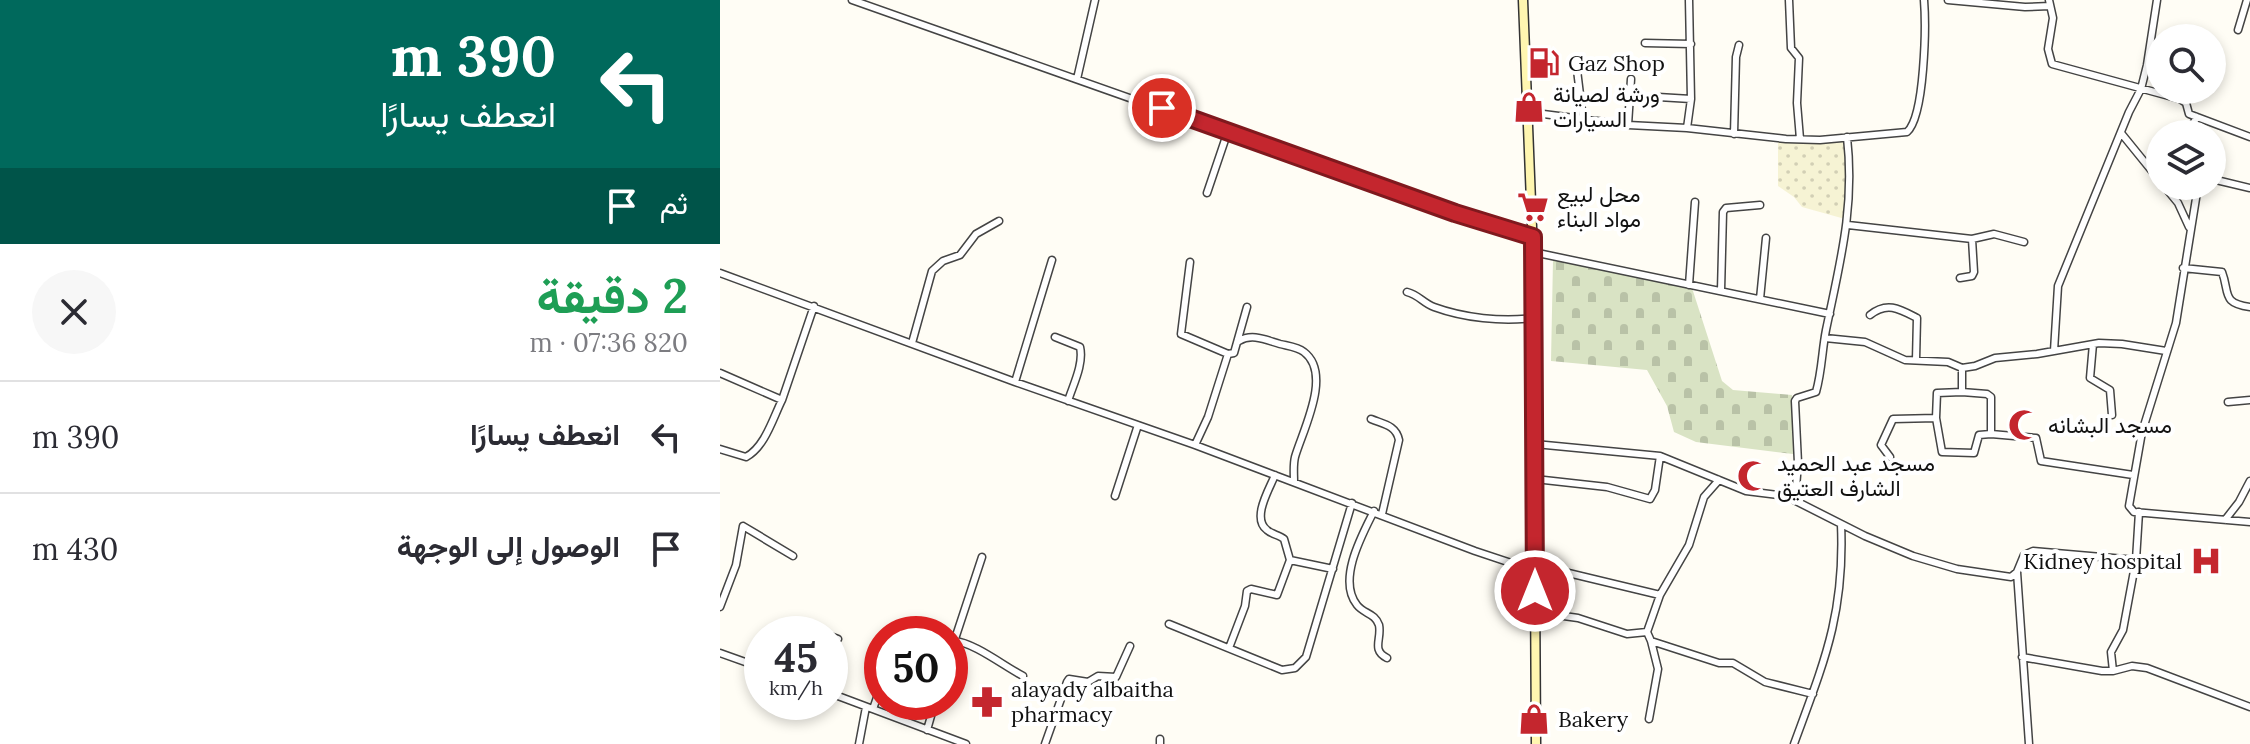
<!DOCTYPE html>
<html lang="ar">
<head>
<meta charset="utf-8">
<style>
	:root { --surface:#fff; --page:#f7f7f7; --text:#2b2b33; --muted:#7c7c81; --line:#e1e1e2 }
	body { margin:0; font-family:Lora,Vazirmatn,serif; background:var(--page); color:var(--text); direction:rtl; height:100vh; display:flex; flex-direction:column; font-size:30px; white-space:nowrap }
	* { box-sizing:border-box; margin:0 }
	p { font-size:26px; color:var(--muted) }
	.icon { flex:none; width:44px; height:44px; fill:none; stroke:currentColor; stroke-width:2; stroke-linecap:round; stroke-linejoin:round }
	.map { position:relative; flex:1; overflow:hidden; direction:ltr }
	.drawer { display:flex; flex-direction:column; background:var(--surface); width:720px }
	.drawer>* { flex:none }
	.banner { background:#00695c; color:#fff; overflow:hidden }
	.tools { position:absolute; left:1426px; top:24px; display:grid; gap:16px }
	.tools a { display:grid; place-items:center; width:80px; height:80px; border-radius:50%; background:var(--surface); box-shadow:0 4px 12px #0003; font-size:40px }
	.speed { position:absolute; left:24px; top:616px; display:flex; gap:16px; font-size:40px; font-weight:700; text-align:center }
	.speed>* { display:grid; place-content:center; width:104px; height:104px; border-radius:50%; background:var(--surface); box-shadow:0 4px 12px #0003; line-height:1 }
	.speed small { font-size:20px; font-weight:400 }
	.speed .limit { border:12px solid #d22; background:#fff; color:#111 }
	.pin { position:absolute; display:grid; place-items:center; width:68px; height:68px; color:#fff; margin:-34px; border:4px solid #fff; border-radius:50%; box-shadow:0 2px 8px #0007 }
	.me { position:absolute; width:88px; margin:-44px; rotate:0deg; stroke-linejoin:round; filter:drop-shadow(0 0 6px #0008) }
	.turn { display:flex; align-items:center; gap:28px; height:168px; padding:0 32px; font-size:36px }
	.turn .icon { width:104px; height:104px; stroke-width:2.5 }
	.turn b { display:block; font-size:56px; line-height:68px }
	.then { display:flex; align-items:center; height:76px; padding:0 32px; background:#0003; gap:16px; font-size:30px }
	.round { display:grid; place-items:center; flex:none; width:84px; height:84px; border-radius:42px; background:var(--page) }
	.summary { display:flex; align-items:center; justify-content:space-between; height:136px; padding:0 32px }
	h1 { font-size:48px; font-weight:700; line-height:60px; color:#1e9e55 }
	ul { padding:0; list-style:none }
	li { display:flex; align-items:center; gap:24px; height:112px; padding:0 32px; border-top:2px solid var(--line) }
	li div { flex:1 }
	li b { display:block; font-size:30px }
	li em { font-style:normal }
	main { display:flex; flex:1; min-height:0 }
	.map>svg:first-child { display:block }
</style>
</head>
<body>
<main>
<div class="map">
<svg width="1530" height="744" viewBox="0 0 1530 744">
	<defs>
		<pattern id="farmland-dots" width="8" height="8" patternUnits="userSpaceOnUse" patternTransform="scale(2)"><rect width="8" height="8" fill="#f6f3d4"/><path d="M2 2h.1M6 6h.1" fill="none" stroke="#d2cfb5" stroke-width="1.8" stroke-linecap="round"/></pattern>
		<pattern id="cemetery-stones" width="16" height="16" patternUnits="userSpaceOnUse" patternTransform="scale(2)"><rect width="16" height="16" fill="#d9e3c4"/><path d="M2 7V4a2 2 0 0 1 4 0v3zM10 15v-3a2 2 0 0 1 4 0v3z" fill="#b9c2a7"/></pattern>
	</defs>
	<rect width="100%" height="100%" fill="#fffdf5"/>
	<!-- farmland -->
	<path fill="url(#farmland-dots)" d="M1126 138 1128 165 1125 219 1082 207 1074 197 1058 186V141Z"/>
	<!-- cemetery -->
	<path fill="url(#cemetery-stones)" d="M833 260 972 288 1002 381 1013 390 1072 395 1073 454 976 442 954 432 947 406 927 370 831 361Z"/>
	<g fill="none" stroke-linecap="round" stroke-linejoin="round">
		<defs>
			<path id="minor" d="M132 0 735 213 813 237
				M1069 0 1071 48 1079 58 1077 103 1080 139
				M1228 0 1305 7 1330 6
				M1329 0 1333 18 1328 49 1332 64 1460 99 1466 103 1469 114 1530 137
				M1518 30 1527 0
				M925 43 971 44
				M857 70 863 119
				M357 79 375 0
				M938 97 971 99
				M808 112 908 125 967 128 1066 139 1100 140 1187 132C1205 116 1206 25 1204 0
				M908 125 911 79
				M967 128 971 99 969 0
				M1401 133 1440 181
				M1014 134 1016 57 1019 45
				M1467 134 1477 117
				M1492 179 1530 188
				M1444 186 1458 203 1469 227
				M1478 186 1456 323 1422 432 1409 506 1414 512 1530 522
				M487 193 508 131
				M1128 225 1252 239 1274 234 1304 242
				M813 252 1110 314
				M470 262 461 334 508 354
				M1463 268 1502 272C1510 293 1501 303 1530 307
				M0 273 295 382 475 445 755 551 815 571
				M1240 278 1252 276 1254 272 1252 239
				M969 285 975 202
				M1001 291 1003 212 1006 208 1040 205
				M687 292C699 295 703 303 714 307 744 318 782 322 813 318
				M1040 299 1046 238
				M1150 315C1167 301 1180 309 1197 318L1196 360
				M335 337 360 347C364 364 353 385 348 401
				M1105 338 1145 342 1185 360 1228 362 1242 368 1255 366 1275 358 1317 354 1379 343 1402 344 1446 351
				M519 341C532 333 546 340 560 344 568 346 578 347 584 352 613 374 582 432 575 457 573 465 574 473 574 482
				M192 343 212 271 223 261 240 255 256 234 279 221
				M1373 344 1370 378 1390 390 1392 415
				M1334 351 1338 286 1409 112 1421 89 1427 65 1437 0
				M1242 368V392L1267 394 1271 397V434L1316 438 1321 461 1413 475
				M0 373 62 400 94 306
				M295 382 332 260
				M1508 402 1530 400
				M1216 418 1217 393 1242 392
				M651 419C663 424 676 425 679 440L662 514
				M815 444 940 456 1026 491 1066 496 1145 536 1193 556 1237 569 1291 577 1297 572 1304 555 1313 551 1416 560
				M475 445 488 417 508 354 514 353 527 307
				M0 449 26 457C45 447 53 418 62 400
				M1170 457 1161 445 1173 419 1216 418 1222 452 1254 453 1259 435 1271 434
				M815 479 887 487 930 499 935 490 940 456
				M395 496 418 425
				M1075 500 1078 463 1075 401 1077 398 1096 392C1102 371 1102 350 1106 330 1120 262 1135 208 1127 137
				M654 511C642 535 617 580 637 605 644 614 655 613 659 625 662 639 651 650 667 658
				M1419 512 1416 560 1403 630 1391 652 1393 671 1412 666 1427 668 1530 707
				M1505 520 1519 502 1530 481
				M570 560 613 569
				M815 565 940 595
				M1297 572 1309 744
				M0 607 16 565 23 526 73 556
				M815 612 858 618 907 634 927 632 940 595 969 545 984 497 999 480
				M449 624 562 670 575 668 586 657 632 503
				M927 632 931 641 999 663H1013L1045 682 1093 694
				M78 634 86 628 105 634
				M110 636 118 639
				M234 641C253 642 284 666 303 676
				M509 648 525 606 527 591 531 589 557 595 570 560 564 539C559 535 551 534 547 530 531 518 550 488 555 475
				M0 653 42 668
				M230 654 262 557
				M1302 657 1382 671H1393
				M110 693 246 744
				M153 709 162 683
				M929 719 938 669 931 641
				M207 730 215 702
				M139 744 146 707
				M325 744 347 682 349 679 368 682 378 676 396 677 410 646
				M440 744V739
				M1074 744C1104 662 1125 614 1121 524"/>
			<path id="secondary" d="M803 0 813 252 816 744"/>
		</defs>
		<!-- minor casing -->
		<use href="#minor" stroke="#444" stroke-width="9"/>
		<!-- secondary casing -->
		<use href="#secondary" stroke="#333" stroke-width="11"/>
		<!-- minor -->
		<use href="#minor" stroke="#fff" stroke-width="6"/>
		<!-- secondary -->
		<use href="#secondary" stroke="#fff6b0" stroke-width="8"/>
	</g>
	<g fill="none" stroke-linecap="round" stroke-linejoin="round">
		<defs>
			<path id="route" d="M442 108 735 213 813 237 815 591"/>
		</defs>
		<!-- route casing -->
		<use href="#route" stroke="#7f191e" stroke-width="20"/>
		<!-- route -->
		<use href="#route" stroke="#c4262e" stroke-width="14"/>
	</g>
	<!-- icons -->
	<defs>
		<symbol id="fuel-bare" viewBox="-9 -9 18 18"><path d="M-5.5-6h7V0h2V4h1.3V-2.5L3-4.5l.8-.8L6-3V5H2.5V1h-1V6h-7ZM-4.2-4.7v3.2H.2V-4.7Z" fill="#c4262e" stroke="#fff" stroke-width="2.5" paint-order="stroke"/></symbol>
		<symbol id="shop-bare" viewBox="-9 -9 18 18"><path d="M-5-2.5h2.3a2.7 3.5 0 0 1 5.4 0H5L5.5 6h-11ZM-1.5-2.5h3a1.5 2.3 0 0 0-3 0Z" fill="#c4262e" stroke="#fff" stroke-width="2.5" paint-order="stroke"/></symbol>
		<symbol id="supermarket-bare" viewBox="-9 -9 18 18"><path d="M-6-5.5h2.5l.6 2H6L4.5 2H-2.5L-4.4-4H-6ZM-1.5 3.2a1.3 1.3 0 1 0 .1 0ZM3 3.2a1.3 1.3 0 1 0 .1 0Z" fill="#c4262e" stroke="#fff" stroke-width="2.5" paint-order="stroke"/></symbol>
		<symbol id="mosque-bare" viewBox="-9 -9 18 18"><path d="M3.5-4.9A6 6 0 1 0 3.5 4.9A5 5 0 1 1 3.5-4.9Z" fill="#c4262e" stroke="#fff" stroke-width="2.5" paint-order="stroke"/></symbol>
		<symbol id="hospital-bare" viewBox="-9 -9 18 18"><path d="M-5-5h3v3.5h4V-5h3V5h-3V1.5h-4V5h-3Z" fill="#c4262e" stroke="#fff" stroke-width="2.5" paint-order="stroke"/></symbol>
		<symbol id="pharmacy-bare" viewBox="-9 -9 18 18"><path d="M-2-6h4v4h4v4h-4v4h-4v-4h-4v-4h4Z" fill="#c4262e" stroke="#fff" stroke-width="2.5" paint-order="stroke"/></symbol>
	</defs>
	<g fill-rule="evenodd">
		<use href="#fuel-bare" x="802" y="41" width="44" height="44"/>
		<use href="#shop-bare" x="787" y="85" width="44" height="44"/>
		<use href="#supermarket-bare" x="791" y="185" width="44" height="44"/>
		<use href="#mosque-bare" x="1282" y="403" width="44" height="44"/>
		<use href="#mosque-bare" x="1011" y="454" width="44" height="44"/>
		<use href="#hospital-bare" x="1464" y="539" width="44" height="44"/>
		<use href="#pharmacy-bare" x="245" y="680" width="44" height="44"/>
		<use href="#shop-bare" x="792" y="697" width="44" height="44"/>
	</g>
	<g text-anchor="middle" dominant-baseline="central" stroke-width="8" stroke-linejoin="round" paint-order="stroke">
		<!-- poi labels -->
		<g font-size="22" fill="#111" stroke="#fff" text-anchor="start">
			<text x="848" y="63">Gaz Shop</text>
			<text x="833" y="94">ورشة لصيانة<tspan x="833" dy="25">السيارات</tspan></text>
			<text x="837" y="194">محل لبيع<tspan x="837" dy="25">مواد البناء</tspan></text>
			<text x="1328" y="425">مسجد البشانه</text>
			<text x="1057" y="463">مسجد عبد الحميد<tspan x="1057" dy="25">الشارف العتيق</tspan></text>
			<text x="1462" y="561" text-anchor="end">Kidney hospital</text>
			<text x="291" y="689">alayady albaitha<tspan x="291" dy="25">pharmacy</tspan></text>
			<text x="838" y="719">Bakery</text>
		</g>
	</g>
</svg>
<div class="tools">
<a><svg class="icon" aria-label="search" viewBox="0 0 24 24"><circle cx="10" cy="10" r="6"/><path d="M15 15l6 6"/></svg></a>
<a><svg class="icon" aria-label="layers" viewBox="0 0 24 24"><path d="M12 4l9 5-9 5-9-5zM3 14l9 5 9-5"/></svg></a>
</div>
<div class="speed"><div>45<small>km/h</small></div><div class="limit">50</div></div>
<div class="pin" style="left:442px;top:108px;background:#d93025"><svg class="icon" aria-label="arrive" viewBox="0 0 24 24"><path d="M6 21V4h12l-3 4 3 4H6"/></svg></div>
<svg class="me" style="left:815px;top:591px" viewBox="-20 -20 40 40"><circle r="17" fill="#c4262e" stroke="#fff" stroke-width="3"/><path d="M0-11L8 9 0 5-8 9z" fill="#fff"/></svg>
</div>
<section class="drawer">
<div class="banner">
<div class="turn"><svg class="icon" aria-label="left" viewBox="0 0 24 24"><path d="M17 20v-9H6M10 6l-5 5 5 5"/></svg><div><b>390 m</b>انعطف يسارًا</div></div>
<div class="then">ثم<svg class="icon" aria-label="arrive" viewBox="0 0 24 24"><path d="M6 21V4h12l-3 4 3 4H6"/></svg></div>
</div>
<div class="summary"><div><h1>2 دقيقة</h1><p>820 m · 07:36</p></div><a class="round"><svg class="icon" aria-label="close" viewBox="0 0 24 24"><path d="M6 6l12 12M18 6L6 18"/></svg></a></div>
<ul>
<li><svg class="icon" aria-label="left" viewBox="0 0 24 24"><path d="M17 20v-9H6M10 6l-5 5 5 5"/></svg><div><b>انعطف يسارًا</b></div><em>390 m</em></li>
<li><svg class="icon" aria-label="arrive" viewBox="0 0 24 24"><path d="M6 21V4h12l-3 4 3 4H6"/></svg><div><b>الوصول إلى الوجهة</b></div><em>430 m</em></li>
</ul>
</section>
</main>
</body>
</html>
